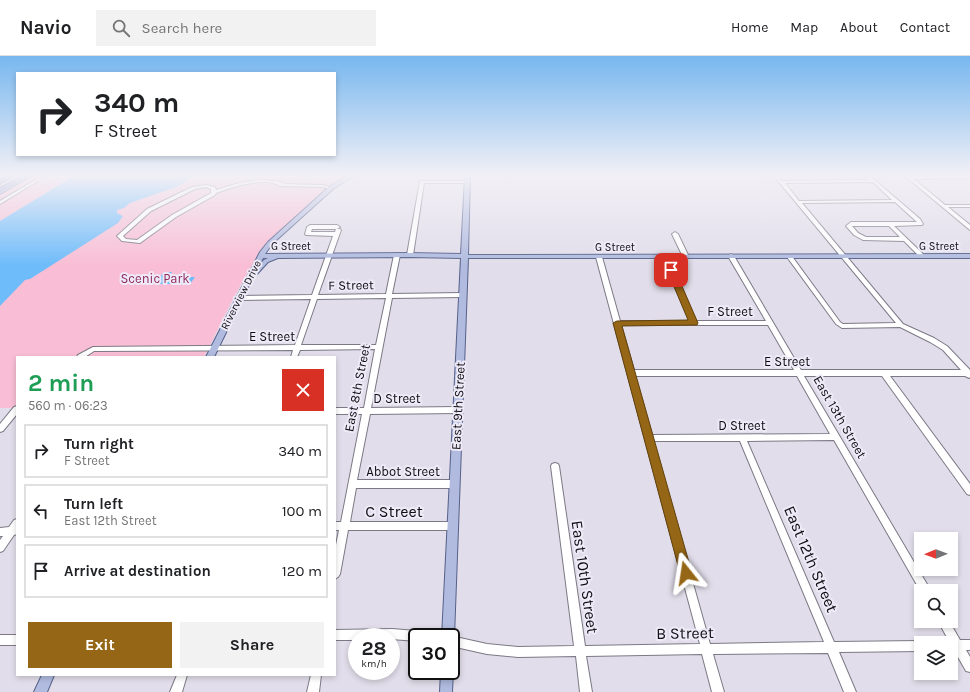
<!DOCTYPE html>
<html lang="en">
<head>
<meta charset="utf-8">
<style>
	:root { --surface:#fff; --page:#f2f2f2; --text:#202124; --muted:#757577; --line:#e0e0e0; --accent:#956615 }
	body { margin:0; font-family:Karla,sans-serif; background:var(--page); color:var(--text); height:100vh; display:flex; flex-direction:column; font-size:15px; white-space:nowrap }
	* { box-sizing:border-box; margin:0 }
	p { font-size:13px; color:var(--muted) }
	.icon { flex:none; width:22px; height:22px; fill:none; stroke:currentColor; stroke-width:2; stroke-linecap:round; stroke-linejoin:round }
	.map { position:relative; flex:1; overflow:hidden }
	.drawer { position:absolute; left:16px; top:300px; width:320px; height:320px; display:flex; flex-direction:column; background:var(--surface); border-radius:0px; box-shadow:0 2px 6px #0003 }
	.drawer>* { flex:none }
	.guide { position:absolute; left:16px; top:16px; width:320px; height:84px; border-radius:0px; box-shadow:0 2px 6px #0003; background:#fff; color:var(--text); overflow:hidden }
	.needle { width:26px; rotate:269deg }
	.fabs { position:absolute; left:914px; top:476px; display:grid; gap:8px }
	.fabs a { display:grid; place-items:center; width:44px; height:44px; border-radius:0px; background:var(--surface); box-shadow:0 2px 6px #0003; font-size:20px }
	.speed { position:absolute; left:348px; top:572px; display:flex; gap:8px; font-size:20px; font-weight:700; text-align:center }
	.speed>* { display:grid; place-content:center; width:52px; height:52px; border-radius:50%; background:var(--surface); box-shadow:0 2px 6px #0003; line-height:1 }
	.speed small { font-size:10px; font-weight:400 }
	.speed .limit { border:2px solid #111; border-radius:6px; background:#fff; color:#111 }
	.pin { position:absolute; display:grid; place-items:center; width:34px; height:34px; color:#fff; margin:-17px; border-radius:8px; box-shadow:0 2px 6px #0006 }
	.me { position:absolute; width:44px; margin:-22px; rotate:345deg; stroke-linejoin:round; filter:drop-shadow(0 0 3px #0008) }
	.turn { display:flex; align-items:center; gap:14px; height:84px; padding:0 12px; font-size:18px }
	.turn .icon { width:52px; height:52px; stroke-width:2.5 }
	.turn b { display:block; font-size:28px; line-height:34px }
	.round { display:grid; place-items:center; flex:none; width:42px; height:42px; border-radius:0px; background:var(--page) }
	.head { display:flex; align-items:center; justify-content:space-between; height:68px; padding:0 12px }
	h1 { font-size:24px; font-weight:700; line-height:30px; color:#1e9e55 }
	.cta { display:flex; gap:8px; margin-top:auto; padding:8px 12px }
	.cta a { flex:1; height:46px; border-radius:0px; background:var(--accent); color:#fff; font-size:16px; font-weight:700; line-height:46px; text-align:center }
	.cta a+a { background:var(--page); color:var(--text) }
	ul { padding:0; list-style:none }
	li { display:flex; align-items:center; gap:12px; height:54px; margin:0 8px 6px; padding:0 4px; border:2px solid var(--line); border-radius:0px }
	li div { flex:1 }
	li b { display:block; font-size:15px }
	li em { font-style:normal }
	header { display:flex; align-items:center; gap:24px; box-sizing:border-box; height:56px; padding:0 20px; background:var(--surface); border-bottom:1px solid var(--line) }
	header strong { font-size:19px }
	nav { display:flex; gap:22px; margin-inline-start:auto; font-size:14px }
	.search { width:280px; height:36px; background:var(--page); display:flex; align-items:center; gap:10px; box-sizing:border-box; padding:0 14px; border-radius:0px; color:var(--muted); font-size:15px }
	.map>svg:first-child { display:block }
</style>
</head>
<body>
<header>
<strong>Navio</strong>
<div class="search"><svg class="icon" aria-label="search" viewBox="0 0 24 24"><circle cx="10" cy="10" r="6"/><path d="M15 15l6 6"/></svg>Search here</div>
<nav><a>Home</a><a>Map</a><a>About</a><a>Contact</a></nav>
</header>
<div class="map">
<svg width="970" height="636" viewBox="0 0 970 636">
	<rect width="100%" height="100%" fill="#e1ddea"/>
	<!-- green -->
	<path fill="#f9bed5" d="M33 120H74L0 165V139Z
		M164 120H347L329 131 268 186 256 202 234 241 204 301H17V352H0V230Z"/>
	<!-- water -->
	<path fill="#6fbcfa" d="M74 120H195L176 131 130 147 124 152 117 154V157L123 160 118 167 30 223 25 224 0 250V165Z
		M164 216H172L169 221H195L190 228H155Z"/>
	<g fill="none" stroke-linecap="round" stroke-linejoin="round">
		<defs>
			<path id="minor" d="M42 120H46L0 148V145Z
				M774 120H778L782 125 869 124 866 120H870L920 163 923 168 922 169 894 170 924 199 925 200 922 202 920 201 904 185 863 184 854 179 846 170 851 166H917L895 146 802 147 903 268 934 282 947 290 970 314V321L969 322 965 320H890L970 428V439L967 438 882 320H804L931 535 921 536 834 384 747 385 834 586 921 585 925 587H921V595L839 596 856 636H844L828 597 713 598 724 636H712L702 598 586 600 592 636H580L576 600 518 601 487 598 451 590V581H448L451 580 487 588 518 591 574 590 551 410 552 408 555 407 558 408 559 410 585 590 700 588 596 201 597 200 599 199 602 201 620 265H690L662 201 665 199 668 201 696 265H766L728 200 731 198 734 200 801 314H961L943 294 930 286 900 271 842 272 836 268 787 201V199H791L840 266 843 268 896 267ZM873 126 892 144 799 145 785 127ZM852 170H889L900 181H866L858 177ZM621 269H768L794 314H634ZM635 320H797L830 378 652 379ZM653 385H740L824 586 710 588Z
				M905 120H970V122L914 123 945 149H970V151H948L970 169V174Z
				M259 124 277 125 285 128 322 129 333 132 331 133 322 131 280 130C267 120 232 131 216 137L215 139 176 161 140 187 122 185 117 180 147 153 192 131 206 129 215 131 216 134 239 127ZM206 131 211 133V137L172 159 137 184 126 183 123 180 151 155 195 133Z
				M420 125H468L470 126 468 127H424L413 199 410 201 407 199Z
				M310 169H337L340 171 337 173H312L311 176H335L336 173H340L341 174 318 239 386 238 394 199 397 197 400 199 392 238 463 237 466 239 463 241 392 242 371 352 458 351 461 352 462 354 461 356 458 357 370 358 357 424H454L457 425 458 428 457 431 454 432H356L350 466H453L456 467 457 470 456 473 453 474H348L340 518 338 521 335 523V494L339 474H335V466H341L362 358H335V352H364L375 293 300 294 297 301H291L293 294 94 295 85 301H77L78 299 93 291 295 289 311 243 239 244 236 242 239 240 312 239 333 180 306 179 305 178 307 171ZM386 242 376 289H301L317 243Z
				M675 176 678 178 689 201 688 202 686 203 683 201 672 178Z
				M17 350V358L3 375 0 376V368L14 351Z
				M17 463V478L14 479 3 495 0 496V484L3 480H0V472L9 471 14 464Z
				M938 565H949L960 584H970V594H966L970 601V616L966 615 954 594H951V587H947L949 585Z
				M392 573 429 576 433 577 434 581H417V585L391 583V581H357V584H335V574Z
				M0 579H17V589H0Z
				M177 619H187L182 636H170Z
				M311 619H321L319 636H307Z"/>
			<path id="major" d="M25 120H31L0 138V134Z
				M347 120H353L333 133 272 188 265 198 410 197 461 198 465 120H470L468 199 970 198V202H468L454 581 451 586V581H442L461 202 410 201 278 202 268 206 257 218 254 219 214 301H206L260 196 268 186 329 131ZM263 202H268L264 204 260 208Z
				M451 611 453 615 452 636H440L441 615H451Z
				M42 619H54L47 636H34Z"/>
			<path id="highway" d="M7 120H14L0 128V123Z
				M23 120 26 122 25 123 0 137V132Z"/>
		</defs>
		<!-- minor casing -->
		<use href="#minor" stroke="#7c7985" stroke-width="2"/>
		<!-- major casing -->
		<use href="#major" stroke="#566089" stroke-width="2"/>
		<!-- highway casing -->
		<use href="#highway" stroke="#566089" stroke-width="2"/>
		<!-- minor -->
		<use href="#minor" fill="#fff" fill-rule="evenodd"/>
		<!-- major -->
		<use href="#major" fill="#b0bbdf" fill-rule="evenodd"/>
		<!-- highway -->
		<use href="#highway" fill="#7c8dca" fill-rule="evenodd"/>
	</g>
	<!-- sky -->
	<linearGradient id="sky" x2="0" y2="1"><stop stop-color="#77b7ef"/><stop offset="0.57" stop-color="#f2f0f6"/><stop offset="1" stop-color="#f2f0f6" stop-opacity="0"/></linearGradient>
	<rect width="970" height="209" fill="url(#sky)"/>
	<!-- route -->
	<path fill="#956615" stroke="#61420e" d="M668 212H671L675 214 698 267 697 269 622 270 692 517 690 521 686 523 682 521 680 517 613 267 617 265 688 264 667 214Z"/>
	<g text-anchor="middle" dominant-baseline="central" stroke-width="4" stroke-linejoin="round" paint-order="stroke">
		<!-- far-street labels -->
		<g font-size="11" fill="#0e0d11" stroke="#eeeaf8">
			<text x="291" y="190">G Street</text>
			<text x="939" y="190">G Street</text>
			<text x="615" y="191">G Street</text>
			<text transform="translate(241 239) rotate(-63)">Riverview Drive</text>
		</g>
		<!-- park labels -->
		<g font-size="13" fill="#91295e" stroke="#eeeaf8">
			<text x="155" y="222">Scenic Park</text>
		</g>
		<!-- street labels -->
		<g font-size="13" fill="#0e0d11" stroke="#eeeaf8">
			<text transform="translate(351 229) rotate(-1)">F Street</text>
			<text x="730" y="255">F Street</text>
			<text x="272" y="280">E Street</text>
			<text x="787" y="305">E Street</text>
			<text transform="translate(357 332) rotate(-79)">East 8th Street</text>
			<text x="397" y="342">D Street</text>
			<text transform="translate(458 350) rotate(-87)">East 9th Street</text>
			<text transform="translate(840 361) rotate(60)">East 13th Street</text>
			<text x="742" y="369">D Street</text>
			<text x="403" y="415">Abbot Street</text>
		</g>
		<!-- near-street labels -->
		<g font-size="16" fill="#0e0d11" stroke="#eeeaf8">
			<text x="394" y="455">C Street</text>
			<text transform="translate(811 503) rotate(67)">East 12th Street</text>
			<text transform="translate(585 521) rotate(82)">East 10th Street</text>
			<text transform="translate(685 577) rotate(-1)">B Street</text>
		</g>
	</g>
</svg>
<div class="fabs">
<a><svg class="needle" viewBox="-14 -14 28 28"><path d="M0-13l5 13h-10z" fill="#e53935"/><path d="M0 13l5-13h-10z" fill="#757577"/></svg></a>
<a><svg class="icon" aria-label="search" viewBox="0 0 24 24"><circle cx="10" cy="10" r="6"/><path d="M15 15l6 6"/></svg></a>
<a><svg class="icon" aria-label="layers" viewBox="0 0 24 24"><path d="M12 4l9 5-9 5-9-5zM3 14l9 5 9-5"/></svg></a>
</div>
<div class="speed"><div>28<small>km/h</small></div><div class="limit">30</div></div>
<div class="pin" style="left:671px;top:214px;background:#d93025"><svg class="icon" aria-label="arrive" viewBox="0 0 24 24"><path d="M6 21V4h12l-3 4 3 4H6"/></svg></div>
<svg class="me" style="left:686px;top:517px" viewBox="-20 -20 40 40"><path d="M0-17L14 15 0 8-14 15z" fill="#956615" stroke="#fff" stroke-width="4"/></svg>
<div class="guide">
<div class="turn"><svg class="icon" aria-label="right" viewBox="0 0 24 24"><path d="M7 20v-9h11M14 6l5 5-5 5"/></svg><div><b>340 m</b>F Street</div></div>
</div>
<section class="drawer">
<div class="head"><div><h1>2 min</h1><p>560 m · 06:23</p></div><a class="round" style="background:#d93025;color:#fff"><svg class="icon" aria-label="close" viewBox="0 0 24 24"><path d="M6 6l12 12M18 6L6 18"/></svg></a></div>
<ul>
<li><svg class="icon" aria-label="right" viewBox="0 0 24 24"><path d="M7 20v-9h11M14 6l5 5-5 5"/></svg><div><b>Turn right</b><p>F Street</p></div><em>340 m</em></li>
<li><svg class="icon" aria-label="left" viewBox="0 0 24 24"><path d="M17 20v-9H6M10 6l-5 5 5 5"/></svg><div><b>Turn left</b><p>East 12th Street</p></div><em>100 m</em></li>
<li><svg class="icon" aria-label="arrive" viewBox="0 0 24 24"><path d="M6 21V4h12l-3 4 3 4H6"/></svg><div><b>Arrive at destination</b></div><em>120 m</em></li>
</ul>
<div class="cta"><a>Exit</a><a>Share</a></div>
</section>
</div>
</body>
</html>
